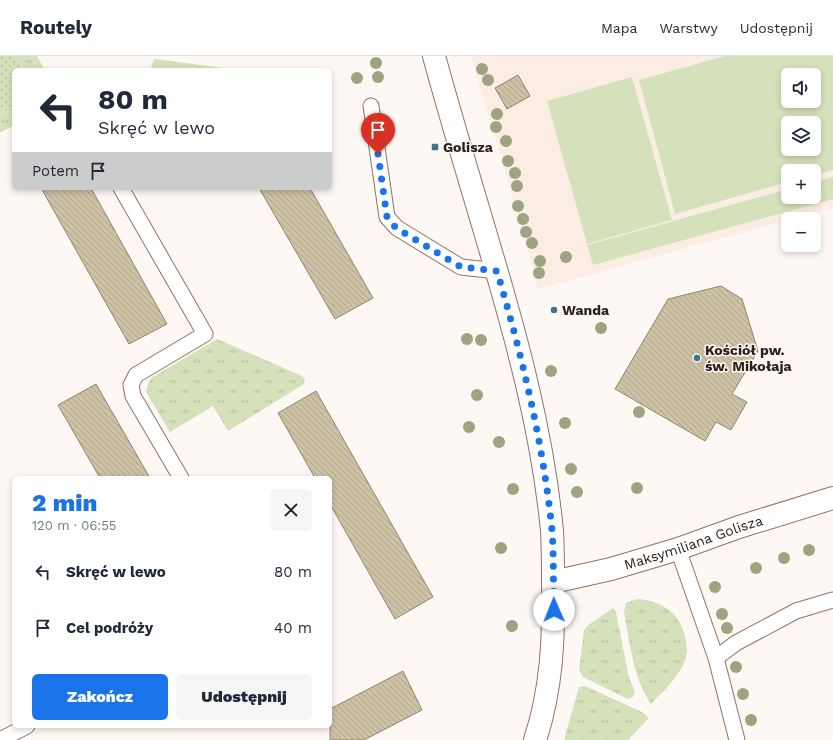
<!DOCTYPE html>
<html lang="pl">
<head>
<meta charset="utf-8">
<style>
	:root { --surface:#fff; --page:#f6f6f7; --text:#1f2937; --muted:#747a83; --line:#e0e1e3; --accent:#1a73e8 }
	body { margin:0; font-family:"Work Sans",sans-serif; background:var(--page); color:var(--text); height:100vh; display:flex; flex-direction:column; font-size:15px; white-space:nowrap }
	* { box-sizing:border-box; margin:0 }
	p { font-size:13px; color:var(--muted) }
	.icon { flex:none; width:22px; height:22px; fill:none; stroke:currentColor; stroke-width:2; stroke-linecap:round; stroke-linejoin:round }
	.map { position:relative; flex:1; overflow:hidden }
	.panel { position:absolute; left:12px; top:420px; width:320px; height:252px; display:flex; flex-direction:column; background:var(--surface); border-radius:6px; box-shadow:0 2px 6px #0003 }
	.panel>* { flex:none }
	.top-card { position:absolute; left:12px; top:12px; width:320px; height:122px; border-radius:6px; box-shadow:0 2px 6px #0003; background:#fff; color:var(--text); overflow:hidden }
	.buttons { position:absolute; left:781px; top:12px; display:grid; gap:8px }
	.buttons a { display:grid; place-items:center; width:40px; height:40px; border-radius:6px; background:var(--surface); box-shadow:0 2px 6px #0003; font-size:20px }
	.pin { position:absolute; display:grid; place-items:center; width:34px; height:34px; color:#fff; margin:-41px -17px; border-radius:50% 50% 50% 0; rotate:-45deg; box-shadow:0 0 4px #0007 }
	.pin .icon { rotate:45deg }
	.me { position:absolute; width:44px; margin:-22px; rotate:359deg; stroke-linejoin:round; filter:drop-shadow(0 0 3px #0008) }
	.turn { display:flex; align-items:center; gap:14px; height:84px; padding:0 20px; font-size:18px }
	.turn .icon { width:52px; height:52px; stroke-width:2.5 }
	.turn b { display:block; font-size:28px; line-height:34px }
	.then { display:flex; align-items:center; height:38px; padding:0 20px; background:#0003; gap:8px; font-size:15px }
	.round { display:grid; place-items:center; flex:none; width:42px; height:42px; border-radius:6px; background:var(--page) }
	.overview { display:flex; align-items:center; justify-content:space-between; height:68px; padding:0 20px }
	h1 { font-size:24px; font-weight:800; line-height:30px; color:var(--accent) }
	.cta { display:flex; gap:8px; margin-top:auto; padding:8px 20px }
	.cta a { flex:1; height:46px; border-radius:6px; background:var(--accent); color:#fff; font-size:16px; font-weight:800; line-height:46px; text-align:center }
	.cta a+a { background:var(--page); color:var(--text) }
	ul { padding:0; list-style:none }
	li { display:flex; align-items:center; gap:12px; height:56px; padding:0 20px }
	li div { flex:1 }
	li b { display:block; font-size:15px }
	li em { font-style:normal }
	header { display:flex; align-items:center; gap:24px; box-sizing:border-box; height:56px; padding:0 20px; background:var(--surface); border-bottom:1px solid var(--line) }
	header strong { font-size:19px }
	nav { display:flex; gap:22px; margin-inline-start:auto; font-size:14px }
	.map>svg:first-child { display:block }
</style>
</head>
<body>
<header>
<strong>Routely</strong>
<nav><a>Mapa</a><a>Warstwy</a><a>Udostępnij</a></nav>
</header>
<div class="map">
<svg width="833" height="684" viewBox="0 0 833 684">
	<defs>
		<pattern id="grass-tufts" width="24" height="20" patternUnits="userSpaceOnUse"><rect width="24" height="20" fill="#d5e1bb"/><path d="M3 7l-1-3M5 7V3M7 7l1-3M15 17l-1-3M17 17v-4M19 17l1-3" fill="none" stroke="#b7c1a0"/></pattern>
		<pattern id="park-dots" width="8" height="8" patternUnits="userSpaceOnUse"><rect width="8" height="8" fill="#d5e1bb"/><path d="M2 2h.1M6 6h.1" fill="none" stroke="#b7c1a0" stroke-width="1.8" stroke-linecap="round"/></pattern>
		<pattern id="building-back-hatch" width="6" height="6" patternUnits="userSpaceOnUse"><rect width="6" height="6" fill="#ccc0a5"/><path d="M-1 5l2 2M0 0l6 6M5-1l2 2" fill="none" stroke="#afa58d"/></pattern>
	</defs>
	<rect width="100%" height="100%" fill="#fef8f4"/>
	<!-- built -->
	<path fill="#fcede4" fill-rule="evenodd" d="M471 0H833V152L793 163H788V164L538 233 515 149ZM788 19H814V45H788ZM788 67H814V93H788ZM788 115H814V141H788Z"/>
	<!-- grass -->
	<path fill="url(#grass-tufts)" d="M16 0H37L45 14H24Z
		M154 3 232 13V14H153L151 11Z
		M14 49V69L0 77V58Z
		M217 283 302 320 305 324 304 328 228 375 213 350 170 376 146 336 148 328 151 322Z
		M638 543C652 544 668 550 676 561 687 576 691 598 681 613 673 627 661 637 651 648 633 621 630 588 624 556L626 547Z
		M613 552 616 556 629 622 635 635 633 641 628 643 583 621 579 614 584 574 588 569Z
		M585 630 642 656 649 662 628 684H564L579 631Z"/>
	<!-- park -->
	<path fill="url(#park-dots)" d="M0 0H16L24 14H14V49L0 58Z"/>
	<!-- garden -->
	<path fill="#d5e1bb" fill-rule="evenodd" d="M725 0H833V114L814 119V115H788V126L675 158 639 24ZM788 19H814V45H788ZM788 67H814V93H788Z
		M632 21 672 164 587 188 547 45Z
		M833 121V143L593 209 587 189 788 133V141H814V126Z"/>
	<!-- building -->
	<path fill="url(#building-back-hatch)" stroke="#91866d" d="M518 19 530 40 507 53 495 32Z
		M41 132H91L167 268 129 288Z
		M259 132H310L373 242 335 263Z
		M721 230 742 243 758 295 732 338 747 346 731 374 716 366 705 385 615 333 668 243Z
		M96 328 150 422H100L58 349Z
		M316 335 433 541 395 563 330 448V422H315L278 357Z
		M403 615 422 654 364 684H330V653Z"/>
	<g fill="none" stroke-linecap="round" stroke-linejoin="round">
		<defs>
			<path id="lane" d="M371 50 387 161 397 172 461 211 497 215
				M121 132 205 278 136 319 131 329 133 340 181 422
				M678 493 716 602 737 684
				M716 602 736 587 796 555 833 544
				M0 684 27 670"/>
			<g id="street">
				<path id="s1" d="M553 526 611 513 678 493 739 471 833 442"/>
			</g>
			<path id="secondary" d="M434 0C452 66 472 131 491 196 518 287 543 380 552 475 553 492 553 510 553 527 554 581 552 633 535 684"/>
		</defs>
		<!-- lane casing -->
		<use href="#lane" stroke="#8d7465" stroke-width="17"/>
		<!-- street casing -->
		<use href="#street" stroke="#8d7465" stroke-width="24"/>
		<!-- secondary casing -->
		<use href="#secondary" stroke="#8d7465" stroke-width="24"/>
		<!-- lane -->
		<use href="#lane" stroke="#fff" stroke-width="15"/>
		<!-- street -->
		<use href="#street" stroke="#fff" stroke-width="22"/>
		<!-- secondary -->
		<use href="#secondary" stroke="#fff" stroke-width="22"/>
	</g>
	<!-- trees -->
	<g fill="#9ea480">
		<circle cx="376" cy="7" r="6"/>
		<circle cx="482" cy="13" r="6"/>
		<circle cx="378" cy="21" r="6"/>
		<circle cx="357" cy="22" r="6"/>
		<circle cx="488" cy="24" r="6"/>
		<circle cx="497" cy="58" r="6"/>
		<circle cx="496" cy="71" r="6"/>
		<circle cx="506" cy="85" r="6"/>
		<circle cx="508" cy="105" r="6"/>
		<circle cx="515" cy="117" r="6"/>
		<circle cx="517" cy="130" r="6"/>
		<circle cx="518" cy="150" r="6"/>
		<circle cx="523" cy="163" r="6"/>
		<circle cx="526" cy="176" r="6"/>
		<circle cx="532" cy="187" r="6"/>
		<circle cx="566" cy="201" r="6"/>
		<circle cx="540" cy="205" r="6"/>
		<circle cx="539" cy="217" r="6"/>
		<circle cx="601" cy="272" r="6"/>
		<circle cx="467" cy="283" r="6"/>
		<circle cx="481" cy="284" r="6"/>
		<circle cx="551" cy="315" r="6"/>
		<circle cx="477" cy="339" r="6"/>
		<circle cx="639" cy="356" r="6"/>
		<circle cx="565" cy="367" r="6"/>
		<circle cx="469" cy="371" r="6"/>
		<circle cx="499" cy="386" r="6"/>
		<circle cx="571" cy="413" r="6"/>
		<circle cx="637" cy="432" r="6"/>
		<circle cx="513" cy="433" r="6"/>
		<circle cx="577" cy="436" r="6"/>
		<circle cx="501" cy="492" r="6"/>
		<circle cx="809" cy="494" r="6"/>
		<circle cx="784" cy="502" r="6"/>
		<circle cx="756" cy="512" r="6"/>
		<circle cx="715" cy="531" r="6"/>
		<circle cx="722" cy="558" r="6"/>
		<circle cx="512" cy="570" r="6"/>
		<circle cx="727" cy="572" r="6"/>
		<circle cx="736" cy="611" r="6"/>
		<circle cx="743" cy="638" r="6"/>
		<circle cx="751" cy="664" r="6"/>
	</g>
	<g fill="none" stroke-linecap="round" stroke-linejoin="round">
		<!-- route -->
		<path stroke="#1a73e8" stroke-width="7" stroke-dasharray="0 12.6" d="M378 98 387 161 396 172 461 211 497 215C522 300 543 386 552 474 554 501 553 527 554 554"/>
	</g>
	<!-- markers -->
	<g fill="#3a768d" stroke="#fef8f4" stroke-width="1.5">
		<rect x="431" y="87" width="8" height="8" rx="2"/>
		<circle cx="554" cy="254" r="4"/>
		<circle cx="697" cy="302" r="4"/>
	</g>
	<g text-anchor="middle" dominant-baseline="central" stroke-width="3" stroke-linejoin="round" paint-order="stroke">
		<!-- poi labels -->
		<g font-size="14" font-weight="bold" fill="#2c221b" stroke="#fef8f4" text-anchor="start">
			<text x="443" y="91">Golisza</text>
			<text x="562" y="254">Wanda</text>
			<text x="705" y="294">Kościół pw.<tspan x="705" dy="16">św. Mikołaja</tspan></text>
		</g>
		<!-- street labels -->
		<g font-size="14" fill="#2c221b" stroke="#fef8f4">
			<text stroke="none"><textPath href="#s1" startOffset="146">Maksymiliana Golisza</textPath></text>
		</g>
	</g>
</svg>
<div class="buttons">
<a><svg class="icon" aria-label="sound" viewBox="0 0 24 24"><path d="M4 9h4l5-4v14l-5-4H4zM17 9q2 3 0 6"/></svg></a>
<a><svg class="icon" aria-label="layers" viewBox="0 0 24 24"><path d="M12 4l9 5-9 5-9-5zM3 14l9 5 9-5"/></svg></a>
<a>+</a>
<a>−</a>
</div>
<div class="pin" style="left:378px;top:98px;background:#d93025"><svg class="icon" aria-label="arrive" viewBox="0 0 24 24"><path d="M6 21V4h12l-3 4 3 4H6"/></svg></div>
<svg class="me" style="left:554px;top:554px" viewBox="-20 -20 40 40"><circle r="19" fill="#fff"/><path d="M0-13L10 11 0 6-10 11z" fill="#1a73e8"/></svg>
<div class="top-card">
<div class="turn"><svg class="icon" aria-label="left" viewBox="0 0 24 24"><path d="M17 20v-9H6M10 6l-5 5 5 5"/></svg><div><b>80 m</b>Skręć w lewo</div></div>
<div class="then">Potem<svg class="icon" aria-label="arrive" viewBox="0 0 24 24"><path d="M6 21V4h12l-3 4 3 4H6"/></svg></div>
</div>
<section class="panel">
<div class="overview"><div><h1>2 min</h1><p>120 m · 06:55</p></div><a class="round"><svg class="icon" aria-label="close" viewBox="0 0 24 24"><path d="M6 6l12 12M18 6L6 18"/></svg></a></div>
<ul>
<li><svg class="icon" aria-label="left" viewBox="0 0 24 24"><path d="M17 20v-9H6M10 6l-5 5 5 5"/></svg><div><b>Skręć w lewo</b></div><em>80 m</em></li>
<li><svg class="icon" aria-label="arrive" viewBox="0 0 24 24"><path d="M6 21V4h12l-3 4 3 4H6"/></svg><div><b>Cel podróży</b></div><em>40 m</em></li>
</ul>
<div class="cta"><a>Zakończ</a><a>Udostępnij</a></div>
</section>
</div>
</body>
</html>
